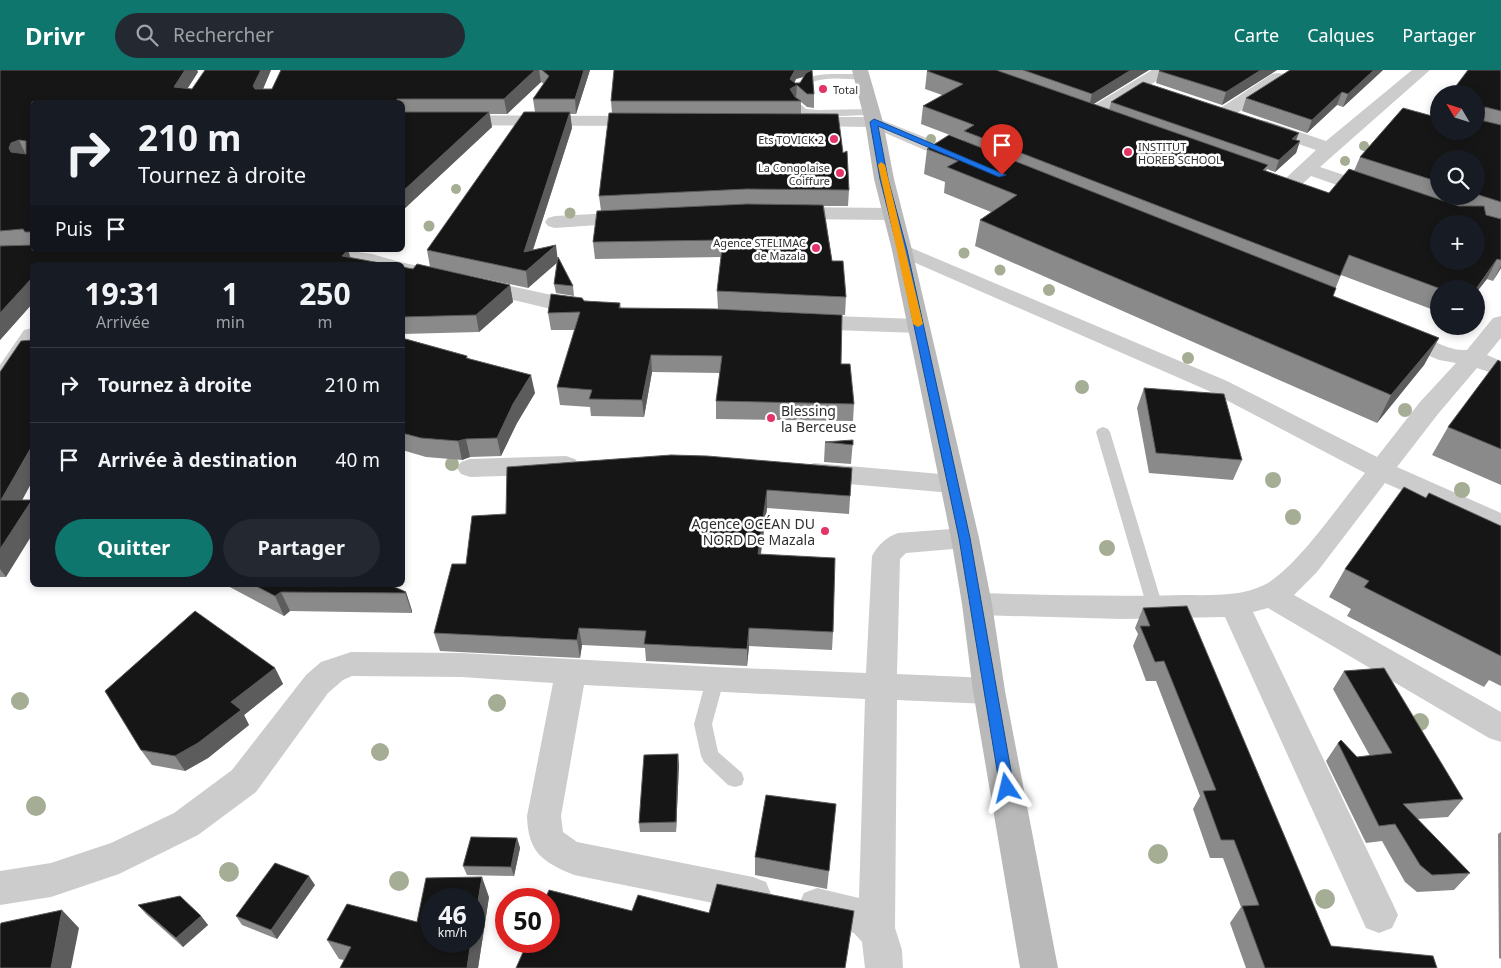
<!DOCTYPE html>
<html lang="fr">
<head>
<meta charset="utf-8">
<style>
	:root { --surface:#171b24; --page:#242831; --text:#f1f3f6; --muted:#9ea1a6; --line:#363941; --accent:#0f766e }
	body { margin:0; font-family:"Noto Sans",sans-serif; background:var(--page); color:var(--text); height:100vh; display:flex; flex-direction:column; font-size:19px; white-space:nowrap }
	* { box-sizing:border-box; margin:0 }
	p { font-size:16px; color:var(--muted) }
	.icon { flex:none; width:28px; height:28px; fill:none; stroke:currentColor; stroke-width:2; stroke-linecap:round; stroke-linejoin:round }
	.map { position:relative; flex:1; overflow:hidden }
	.side { position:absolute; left:30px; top:192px; width:375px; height:325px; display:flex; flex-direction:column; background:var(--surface); border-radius:8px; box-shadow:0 2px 8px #0003 }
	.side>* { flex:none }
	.guide { position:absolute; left:30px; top:30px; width:375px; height:152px; border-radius:8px; box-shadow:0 2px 8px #0003; background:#171b24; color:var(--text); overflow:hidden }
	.needle { width:32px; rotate:308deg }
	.buttons { position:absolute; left:1430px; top:15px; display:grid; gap:10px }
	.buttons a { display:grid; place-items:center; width:55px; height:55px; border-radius:50%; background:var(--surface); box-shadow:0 2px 8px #0003; font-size:25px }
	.speed { position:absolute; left:420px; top:818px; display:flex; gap:10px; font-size:25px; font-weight:700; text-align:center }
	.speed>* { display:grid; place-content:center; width:65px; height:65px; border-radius:50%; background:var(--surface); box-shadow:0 2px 8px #0003; line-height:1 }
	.speed small { font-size:12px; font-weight:400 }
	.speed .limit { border:8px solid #d22; background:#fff; color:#111 }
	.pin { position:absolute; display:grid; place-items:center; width:42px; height:42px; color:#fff; margin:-51px -21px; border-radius:50% 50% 50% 0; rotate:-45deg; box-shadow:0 0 5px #0007 }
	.pin .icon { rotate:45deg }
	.me { position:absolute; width:55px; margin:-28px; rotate:350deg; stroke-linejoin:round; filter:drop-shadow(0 0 4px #0008) }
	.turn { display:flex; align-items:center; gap:18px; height:105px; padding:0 25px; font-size:22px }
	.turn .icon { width:65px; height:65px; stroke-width:2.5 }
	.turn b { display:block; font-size:35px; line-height:42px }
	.then { display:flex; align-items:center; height:48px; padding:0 25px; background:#0003; gap:10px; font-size:19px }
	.eta { display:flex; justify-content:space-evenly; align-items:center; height:85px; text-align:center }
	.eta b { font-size:30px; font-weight:700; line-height:35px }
	.button { display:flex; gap:10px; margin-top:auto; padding:10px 25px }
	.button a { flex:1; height:58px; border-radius:30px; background:var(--accent); color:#fff; font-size:20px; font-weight:700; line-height:58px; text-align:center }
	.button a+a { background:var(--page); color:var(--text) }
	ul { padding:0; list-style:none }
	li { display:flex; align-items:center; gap:15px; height:75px; padding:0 25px; border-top:1px solid var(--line) }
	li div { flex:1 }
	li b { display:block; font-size:19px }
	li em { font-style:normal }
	header { display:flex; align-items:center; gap:30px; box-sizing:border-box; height:70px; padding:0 25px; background:var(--accent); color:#fff }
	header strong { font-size:24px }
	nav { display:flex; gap:28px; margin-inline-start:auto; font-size:18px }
	.search { width:350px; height:45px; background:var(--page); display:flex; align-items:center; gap:12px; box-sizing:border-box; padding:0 18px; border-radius:28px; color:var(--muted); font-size:19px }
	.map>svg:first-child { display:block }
</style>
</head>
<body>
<header>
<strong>Drivr</strong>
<div class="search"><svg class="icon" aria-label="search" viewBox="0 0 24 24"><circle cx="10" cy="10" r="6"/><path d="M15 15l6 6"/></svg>Rechercher</div>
<nav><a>Carte</a><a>Calques</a><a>Partager</a></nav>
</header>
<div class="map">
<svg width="1501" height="898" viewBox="0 0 1501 898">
	<rect width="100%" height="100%" fill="#fff"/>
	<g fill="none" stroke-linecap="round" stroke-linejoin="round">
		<!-- service -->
		<path fill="#ccc" fill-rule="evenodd" d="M837 4H862L867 7 862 10C846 9 826 6 810 13 805 15 802 19 797 21L792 18C803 5 821 4 837 4Z
			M796 30 806 39 819 40 871 39 876 42 871 45C857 45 808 49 799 42 796 40 793 36 791 33Z
			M1103 357 1108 359 1110 362 1163 537 1161 541 1155 543 1149 541 1147 537 1096 362 1098 359Z
			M715 603 721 605 724 610 712 654 718 682 742 703 744 709 742 715 735 717 728 715 704 692 701 686 694 654 706 610 709 605Z"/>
		<!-- minor -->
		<path fill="#ccc" fill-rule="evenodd" d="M1152 0H1171L1169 3 1098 48 1092 49 1086 48 1083 44 1086 40Z
			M1412 0H1430L1320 97 1383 118 1386 122 1383 126 1376 128 1369 126 1311 106 1296 120 1289 122 1255 110 1253 106 1255 102 1262 100 1286 108 1316 80 1255 59 1252 55 1255 51 1261 50 1267 51 1326 71Z
			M1278 3 1284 4 1286 8 1284 12 1231 47 1225 48 1219 47 1216 43 1219 39 1272 4Z
			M402 45 645 46 651 47 654 51 651 55 645 56 402 55Z
			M800 47H874L974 87 976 91 974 95 967 97 960 95 871 57 794 56 791 52 794 48Z
			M789 137 892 138 899 140 902 144 899 148 892 150 789 149 782 147 779 143 782 139Z
			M633 142 640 144 643 148 640 152 555 158 548 156 545 152 548 148 555 146Z
			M902 174 1227 311 1377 387 1420 332 1456 293 1439 290 1391 270 1388 265 1391 260C1411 255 1432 273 1451 278 1456 280 1462 280 1467 280L1493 248 1501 246V268L1487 285 1501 291V306L1477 298 1438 344 1397 397 1501 443V464L1385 413 1317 502 1294 525 1501 642V672L1489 668 1268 538 1253 542 1392 832 1398 845 1392 858 1379 863 1366 858 1225 547 1122 549 977 545 967 542 962 534 967 526 977 523C1045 525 1114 527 1182 525 1208 525 1240 527 1264 515 1296 499 1341 432 1365 403L1209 321 895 184 892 180 895 176Z
			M281 180H342L372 184 400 192 547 224 595 232 598 237 595 242 587 244 547 238 402 204V195H361L291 186 284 184Z
			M805 245 918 249 926 251 929 256 926 261 918 263 805 259 797 257 794 252 797 247Z
			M32 258V282L9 318 0 320V295L24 260Z
			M566 386 575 389 579 395 575 401 566 404 470 407 461 404 457 398 461 392 470 389Z
			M814 393 952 405 961 408 965 414 961 420 952 423 814 411 805 408 801 402 805 396Z
			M965 458 975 461 979 468 975 475 965 478 906 483 900 489 897 604 989 608 1000 612 1005 621 1000 630 989 634 897 630 895 858 902 880 903 898H865L862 872 854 863 804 849 798 836 804 823 817 818 859 828 865 629 584 615 561 746 563 762 577 772 753 807 766 812 771 824 766 836 753 841 574 805C542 792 528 782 527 746L553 613 462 607 352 606 343 610 328 623 256 722 198 765 119 804 51 827 0 835V801L51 793 111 773 174 743 232 700 306 605 321 592 351 582 462 583 715 597 866 603 872 486C878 475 886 467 898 463Z"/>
		<!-- secondary -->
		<path fill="#b9b9b9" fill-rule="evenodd" d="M852 0H868L883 52 894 109 912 180 979 468 992 534 1005 621 1058 898H1020L973 621 962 534 951 468 892 180 874 109 865 52Z"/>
	</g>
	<!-- trees -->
	<g fill="#a5ad94">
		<circle cx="931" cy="69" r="5"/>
		<circle cx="1364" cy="76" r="5"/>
		<circle cx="1345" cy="91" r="5"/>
		<circle cx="456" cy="119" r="5"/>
		<circle cx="570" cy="143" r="5.5"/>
		<circle cx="429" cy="156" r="5.5"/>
		<circle cx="964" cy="183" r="5.5"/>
		<circle cx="1000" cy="200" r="5.5"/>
		<circle cx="1049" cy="220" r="6"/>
		<circle cx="1188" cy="288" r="6"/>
		<circle cx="1082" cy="317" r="7"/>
		<circle cx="1405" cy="340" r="7"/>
		<circle cx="452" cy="394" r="7"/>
		<circle cx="1273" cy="410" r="8"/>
		<circle cx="1462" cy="420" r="8"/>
		<circle cx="1293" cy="447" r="8"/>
		<circle cx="1107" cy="478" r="8"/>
		<circle cx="20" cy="631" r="9"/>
		<circle cx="497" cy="633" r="9"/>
		<circle cx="1420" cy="652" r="9"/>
		<circle cx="380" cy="682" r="9"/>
		<circle cx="36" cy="736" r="10"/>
		<circle cx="1158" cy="784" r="10"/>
		<circle cx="229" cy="802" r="10"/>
		<circle cx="399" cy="811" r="10"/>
		<circle cx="1325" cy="829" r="10"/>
	</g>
	<!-- wall -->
	<path fill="#8a8a8a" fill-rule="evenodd" d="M0 0H197L198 2 187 19H192L271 0 263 19H272L281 0H590L576 44H570L572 58 533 180 558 190 573 216 574 226 556 223 554 214 557 192 528 218 430 197 427 180 535 42 533 29 544 14 541 12 507 44H490L492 57 402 141V32H32V180L351 188 391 195H32V234L0 270Z
		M929 0H1149L1093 34 1109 40 1111 32 1300 71 1296 83 1275 102 1267 99 1266 101 1329 123 1354 101 1360 87 1439 61 1501 0V198L1493 211 1487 209 1476 219H1439V242L1341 205 1336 217 1333 226 1439 268 1424 295 1377 353 975 176 980 150 991 142 944 123 945 112 924 104 927 79 963 71V70L921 54 923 36 942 25 925 19 927 1ZM1439 89H1476V126H1439Z
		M1277 0 1222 35 1156 13 1159 1Z
		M1383 0 1343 37 1337 35 1307 63 1242 41 1246 28Z
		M811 1 814 24V38L807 37 801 32V44L849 120 848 136H824L832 191 846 227 845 245 718 239 717 221 721 187 595 189 593 172 601 141 599 126 612 43 611 31ZM804 7 800 13H794L796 9Z
		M402 197 510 215 513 232 479 262 402 264Z
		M584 231 620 233 621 238 841 294 854 334 853 351 716 349V331L720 303 652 302 644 347 591 346 590 337 560 335 557 317 575 260H551L548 243Z
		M402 268 467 286 468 288 535 323 517 353 501 386 470 387 462 390 426 387 402 380Z
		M1501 292V415L1432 385 1448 357Z
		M0 302 22 430 6 507H0Z
		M1144 318 1242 390 1233 410 1149 403 1137 338Z
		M853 370 851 394 824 392 825 372Z
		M852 398 849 444 767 438 761 484 833 562 832 580 749 576 747 596 646 591 645 578 582 575 580 588 440 581 434 563 466 494 506 444Z
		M1426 428 1501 456V616L1489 610 1484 617 1347 546 1351 539 1329 527 1345 499Z
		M226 515H390L406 522 412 541V543L290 541 284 546Z
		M1143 538 1331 876 1437 898H1246L1230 853 1241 837 1223 788H1210L1193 739 1200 726 1156 611H1146L1133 576 1138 564 1135 558Z
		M275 598 283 614 244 645 249 655 208 688 185 701 152 695 141 680Z
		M1344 601 1463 729 1448 747 1417 749 1470 803 1454 820 1417 822 1405 812 1382 771 1366 773 1326 691 1338 673 1357 687 1370 686 1333 619Z
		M679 694 676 762H640L639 753Z
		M836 734 827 819 755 805V787Z
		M1501 762V889L1499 888 1498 764Z
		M517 768 520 778 514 806 467 805 463 796Z
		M315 815 277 869 242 855 236 846Z
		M489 827 478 898H340L344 890 339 889 327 870 417 852Z
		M138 835 201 846 208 855 183 877 146 844Z"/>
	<!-- shaded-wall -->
	<path fill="#5c5c5c" d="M185 0H197L198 2 179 32 174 17Z
		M261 0H271L258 31 253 16Z
		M535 0H539L541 12 507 44 504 29Z
		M584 0H590L576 44 575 29Z
		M795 0H811V4L796 9 792 18 797 15 796 28 789 22 790 9Z
		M1131 0H1149L1089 37 1092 24Z
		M1261 0H1277L1222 35 1226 22Z
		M1374 0H1383L1343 37 1348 24Z
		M1342 22 1337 35 1307 63 1312 50Z
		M1485 37 1476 56V42Z
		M489 42 492 57 402 141V122Z
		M570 42 572 58 527 198 524 182Z
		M1299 63 1294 75 1292 69Z
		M19 70 26 85 16 94 9 78 11 73Z
		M1300 71 1296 83 1275 102 1279 90Z
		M556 175 558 192 528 218 526 201Z
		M348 180 353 195 342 186Z
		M1497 189 1487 209 1476 223V219Z
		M1501 196V198L1493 211Z
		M32 208V234L0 270V243Z
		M510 215 513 232 479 262 476 245Z
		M1439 268 1424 295 1377 353 1391 325Z
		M651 285 652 302 644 347 642 330Z
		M531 305 535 323 517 353 501 386 497 368 513 334Z
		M466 369 470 387 462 390 458 371Z
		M32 376V412L13 447 1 430Z
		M767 420V438L758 502V484Z
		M32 430V465L6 507 0 499V479Z
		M281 522 290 541 284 546 275 526Z
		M406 522 412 541V543L405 523Z
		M579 558 582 575 580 588 577 570Z
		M749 558V576L747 596V579Z
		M275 598 283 614 244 645 249 655 208 688 185 701 175 686 231 632Z
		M678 684 679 694 676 762V752Z
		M517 768 520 778 514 806 511 797Z
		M309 806 315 815 277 869 271 860Z
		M482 807 489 827 478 898H467L471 871H474V855Z
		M62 840 79 858 71 898H51Z
		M201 846 208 855 183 877 176 868Z"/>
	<!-- building -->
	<path fill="#161616" stroke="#5c5c5c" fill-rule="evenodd" d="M0 0H185L174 17 192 19 205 0H261L253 16 255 19H272L281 0H535L504 29H397V32H32V162H25L23 159 0 161ZM19 70 26 71V84L11 82 9 78 11 73Z
		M542 0H584L575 29H533L549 6Z
		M614 0H795L790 9 795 13H800L806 3 812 0 814 24H807L797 15 790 19 795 27 801 31H611Z
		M929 0H996L1268 95 1263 100 1329 123 1349 99 1459 136H1484L1486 145 1501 149V190L1497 189 1476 219H1441L1349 185 1340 206 964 61 974 55 923 36 963 14 927 1ZM1439 154H1476V191H1439Z
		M1023 0H1131L1092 24Z
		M1160 0H1261L1226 22 1159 1Z
		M1290 0H1374L1348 24 1342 22 1312 50 1246 28Z
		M1468 0H1501V41L1485 37 1483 41 1476 42V24H1450Z
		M1143 12 1299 63 1292 69 1300 71 1279 90 1111 32Z
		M1403 38 1432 46 1439 38V61H1476V49L1501 55V132L1476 124V89H1439V112L1360 87Z
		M402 42H489L402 122Z
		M524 42H570L524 182 556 175 526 201 427 180Z
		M609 43 838 44 843 83 847 81 849 120 747 119 599 126Z
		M949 65 1336 218 1333 226 1439 268 1391 325 980 150 1017 125 947 97 958 91 927 79Z
		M747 134 823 135 832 191H843L846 227 717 221 723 170 593 172 597 141Z
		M32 175V180H348L342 186 391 195H116V194L32 195V208L0 243V176Z
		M558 187 573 216 554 214Z
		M417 194 510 215 476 245 402 247V197L413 199Z
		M551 224 582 228 584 231 620 233 619 238 715 239 842 245 841 294H850L854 334 716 331 722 286 651 285 642 330 589 329 592 320 557 317 580 242 548 243Z
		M402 268 467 286 466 288 531 305 513 334 497 368 466 369 458 371 421 368 402 363Z
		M32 270V376L1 430H32L0 479V302L21 271Z
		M1498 290 1501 292V379L1448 357Z
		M1144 318 1224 324 1242 390 1156 383Z
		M853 370V375L825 372Z
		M671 385 707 386 852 398 850 426 767 420 758 484 835 488 833 562 749 558 747 579 644 574 646 561 579 558 577 570 434 563 452 494H466L472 446 506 444 507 397Z
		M1404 417 1426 428 1429 423 1501 456V586L1364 517 1369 511 1345 499Z
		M254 515H390L406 522 405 523 281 522 275 526Z
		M1187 536 1331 876 1433 886 1437 898H1265L1242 836 1259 835 1234 770H1221L1203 721 1216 720 1164 591 1155 592 1140 556H1150L1143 538Z
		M195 541 275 598 231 632 241 640 198 673 175 686 141 680 105 621Z
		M1384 598 1463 729 1403 734 1470 803 1432 805 1420 795 1395 754 1379 756 1338 673 1341 670 1357 687 1392 683 1344 601Z
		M678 684 676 752 639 753 644 685Z
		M766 725 836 734 829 801 755 787Z
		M471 767 517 768 511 797 463 796Z
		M275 793 309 806 271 860 236 846Z
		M482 807 474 855V829H431V871H471L467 898H340L351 877 327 870 347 834 417 852 426 808Z
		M717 814 854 841 845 898H516L528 871H549V829H545L549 820 632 841 638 825 709 843Z
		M180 826 201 846 176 868 138 835Z
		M62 840 51 898H0V856L1 853Z"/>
	<!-- route -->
	<path fill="#1a73e8" stroke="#114b97" d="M874 49 1006 105 999 107 878 56 888 109 907 180 970 468 1014 718 1012 722 1007 724 1002 722 1000 718 959 468 898 180 880 109 870 52Z"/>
	<!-- slow -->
	<path fill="#f59e0b" d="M881 92 885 95 923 254 918 257 913 254 878 95Z"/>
	<!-- markers -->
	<g fill="#e43366" stroke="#fff" stroke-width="2">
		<circle cx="823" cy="19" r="5"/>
		<circle cx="834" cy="69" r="5"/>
		<circle cx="1128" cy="82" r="5"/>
		<circle cx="840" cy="103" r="5"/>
		<circle cx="816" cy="178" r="5"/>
		<circle cx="771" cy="348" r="5"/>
		<circle cx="825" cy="461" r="5"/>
	</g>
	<g text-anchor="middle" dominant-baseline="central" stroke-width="5" stroke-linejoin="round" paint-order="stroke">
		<!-- far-poi labels -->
		<g font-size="11" fill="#2f2f2f" stroke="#fff" text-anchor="end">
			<text x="833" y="19" text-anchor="start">Total</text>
			<text x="824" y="69">Ets TOVICK 2</text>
			<text x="1138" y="76" text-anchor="start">INSTITUT<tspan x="1138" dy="13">HOREB SCHOOL</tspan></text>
			<text x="830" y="97">La Congolaise<tspan x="830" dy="13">Coiffure</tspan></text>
			<text x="806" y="172">Agence STELIMAC<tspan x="806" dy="13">de Mazala</tspan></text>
		</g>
		<!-- poi labels -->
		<g font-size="14" fill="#2f2f2f" stroke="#fff" text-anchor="start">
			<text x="781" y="340">Blessing<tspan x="781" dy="16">la Berceuse</tspan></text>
			<text x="815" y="453" text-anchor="end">Agence OCÉAN DU<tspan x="815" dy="16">NORD De Mazala</tspan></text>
		</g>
	</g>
</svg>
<div class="buttons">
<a><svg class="needle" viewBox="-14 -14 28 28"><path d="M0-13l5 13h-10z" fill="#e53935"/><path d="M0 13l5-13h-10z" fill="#9ea1a6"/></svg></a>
<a><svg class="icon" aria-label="search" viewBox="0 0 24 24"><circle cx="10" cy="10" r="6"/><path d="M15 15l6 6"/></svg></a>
<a>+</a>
<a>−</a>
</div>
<div class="speed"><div>46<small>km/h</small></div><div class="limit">50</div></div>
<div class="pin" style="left:1002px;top:105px;background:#d93025"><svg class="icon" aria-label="arrive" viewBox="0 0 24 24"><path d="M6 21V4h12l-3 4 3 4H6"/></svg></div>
<svg class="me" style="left:1007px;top:718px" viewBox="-20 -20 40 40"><path d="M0-17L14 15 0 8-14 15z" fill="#1a73e8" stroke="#fff" stroke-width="4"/></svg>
<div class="guide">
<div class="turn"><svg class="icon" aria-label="right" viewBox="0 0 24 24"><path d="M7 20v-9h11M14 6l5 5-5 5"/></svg><div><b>210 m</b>Tournez à droite</div></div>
<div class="then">Puis<svg class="icon" aria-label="arrive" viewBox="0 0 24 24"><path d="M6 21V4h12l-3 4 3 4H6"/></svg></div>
</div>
<section class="side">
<div class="eta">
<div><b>19:31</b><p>Arrivée</p></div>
<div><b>1</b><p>min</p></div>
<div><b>250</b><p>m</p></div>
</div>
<ul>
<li><svg class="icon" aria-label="right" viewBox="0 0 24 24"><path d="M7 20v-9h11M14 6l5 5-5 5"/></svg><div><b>Tournez à droite</b></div><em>210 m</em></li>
<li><svg class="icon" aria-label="arrive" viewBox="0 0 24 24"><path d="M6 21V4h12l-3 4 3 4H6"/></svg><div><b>Arrivée à destination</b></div><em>40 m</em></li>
</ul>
<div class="button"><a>Quitter</a><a>Partager</a></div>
</section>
</div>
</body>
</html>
